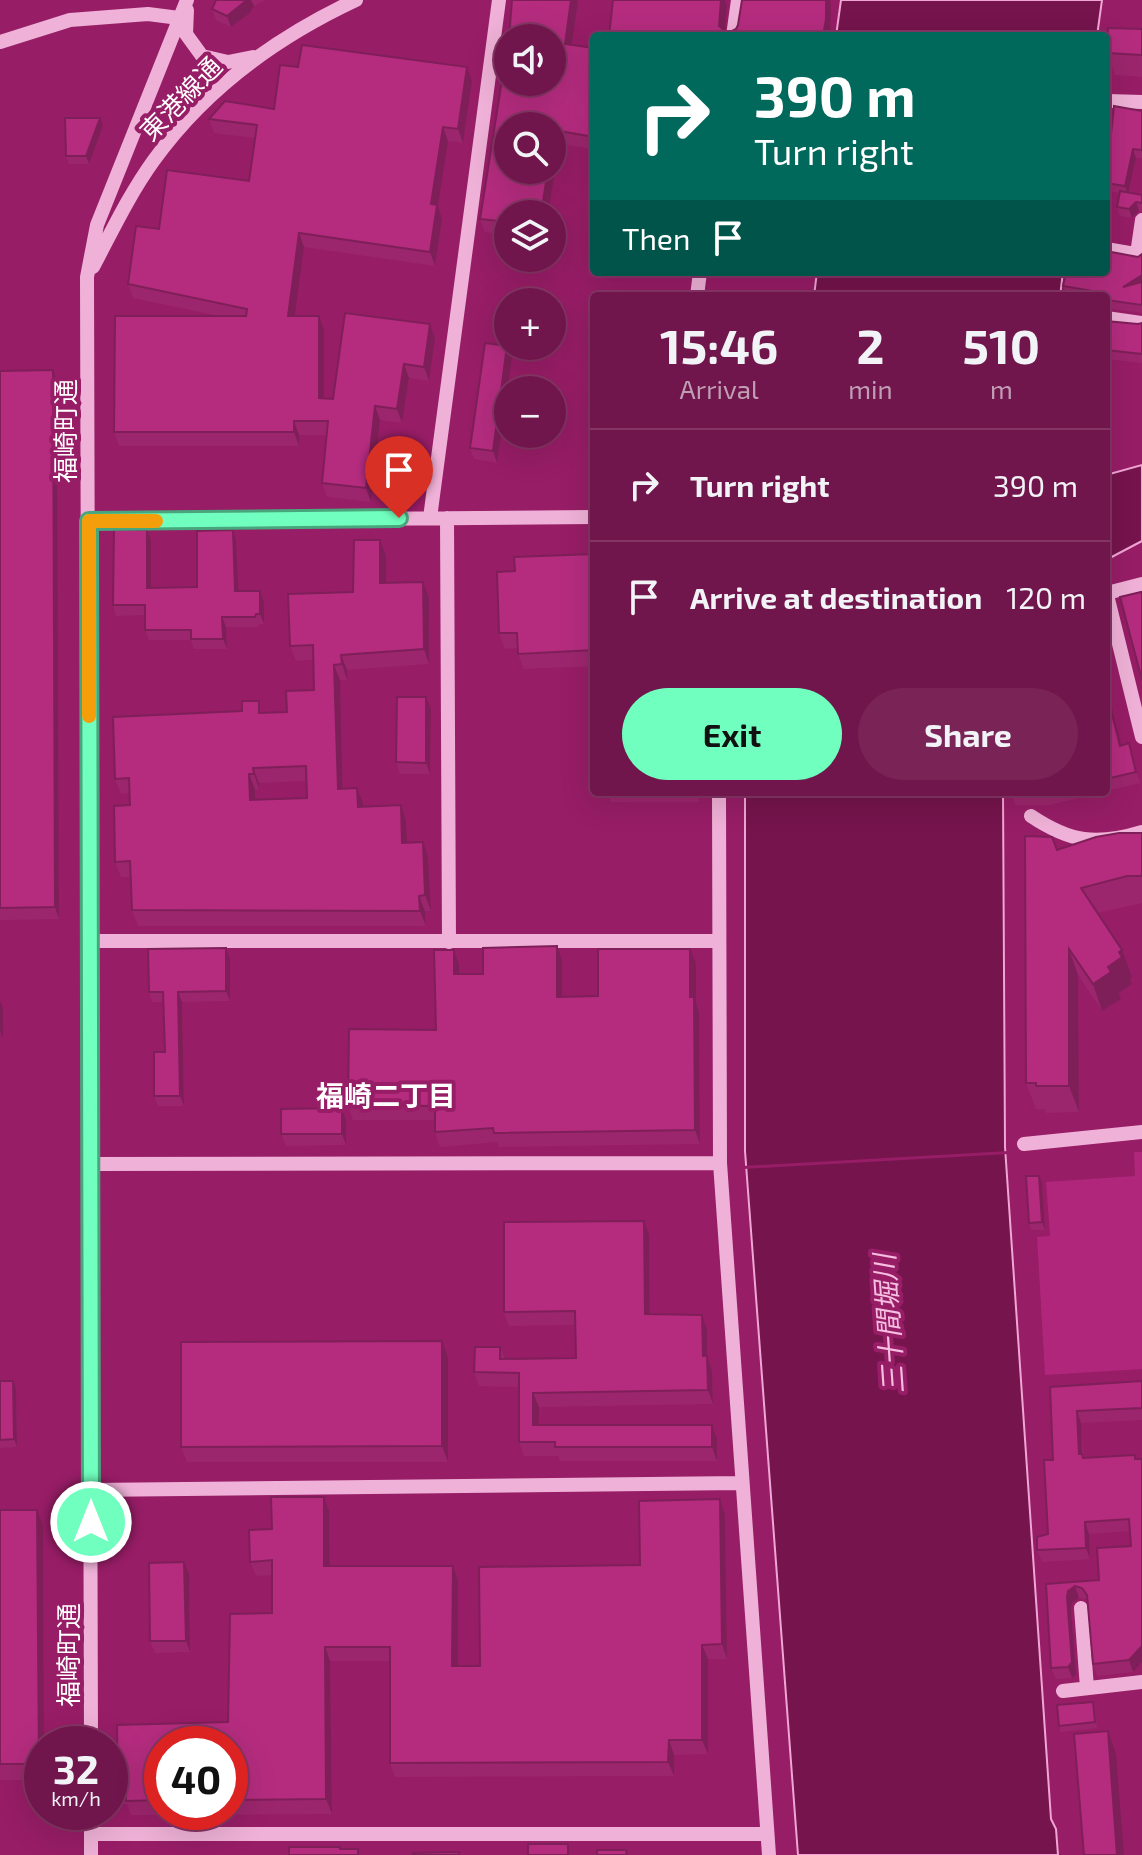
<!DOCTYPE html>
<html lang="en">
<head>
<meta charset="utf-8">
<style>
	:root { --surface:#71164c; --page:#792356; --text:#f1f3f6; --muted:#c09fb5; --line:#833564; --accent:#70ffbf }
	body { margin:0; font-family:"Exo 2","Noto Sans JP",sans-serif; background:var(--page); color:var(--text); height:100vh; display:flex; flex-direction:column; font-size:30px; white-space:nowrap }
	* { box-sizing:border-box; margin:0 }
	p { font-size:26px; color:var(--muted) }
	.icon { flex:none; width:44px; height:44px; fill:none; stroke:currentColor; stroke-width:2; stroke-linecap:round; stroke-linejoin:round }
	.map { position:relative; flex:1; overflow:hidden }
	.drawer { position:absolute; left:590px; top:292px; width:520px; height:504px; display:flex; flex-direction:column; background:var(--surface); border-radius:8px; box-shadow:0 8px 32px #0002,0 0 0 2px var(--line) }
	.drawer>* { flex:none }
	.guide { position:absolute; left:590px; top:32px; width:520px; height:244px; border-radius:8px; box-shadow:0 8px 32px #0002,0 0 0 2px var(--line); background:#00695c; color:#fff; overflow:hidden }
	.tools { position:absolute; left:494px; top:24px; display:grid; gap:16px }
	.tools a { display:grid; place-items:center; width:72px; height:72px; border-radius:50%; background:var(--surface); box-shadow:0 8px 32px #0002,0 0 0 2px var(--line); font-size:40px }
	.speed { position:absolute; left:24px; top:1726px; display:flex; gap:16px; font-size:40px; font-weight:700; text-align:center }
	.speed>* { display:grid; place-content:center; width:104px; height:104px; border-radius:50%; background:var(--surface); box-shadow:0 8px 32px #0002,0 0 0 2px var(--line); line-height:1 }
	.speed small { font-size:20px; font-weight:400 }
	.speed .limit { border:12px solid #d22; background:#fff; color:#111 }
	.pin { position:absolute; display:grid; place-items:center; width:68px; height:68px; color:#fff; margin:-82px -34px; border-radius:50% 50% 50% 0; rotate:-45deg; box-shadow:0 0 8px #0007 }
	.pin .icon { rotate:45deg }
	.me { position:absolute; width:88px; margin:-44px; rotate:0deg; stroke-linejoin:round; filter:drop-shadow(0 0 6px #0008) }
	.turn { display:flex; align-items:center; gap:28px; height:168px; padding:0 32px; font-size:36px }
	.turn .icon { width:104px; height:104px; stroke-width:2.5 }
	.turn b { display:block; font-size:56px; line-height:68px }
	.then { display:flex; align-items:center; height:76px; padding:0 32px; background:#0003; gap:16px; font-size:30px }
	.eta { display:flex; justify-content:space-evenly; align-items:center; height:136px; text-align:center }
	.eta b { font-size:48px; font-weight:700; line-height:56px }
	.primary-button { display:flex; gap:16px; margin-top:auto; padding:16px 32px }
	.primary-button a { flex:1; height:92px; border-radius:48px; background:var(--accent); color:#111; font-size:32px; font-weight:700; line-height:92px; text-align:center }
	.primary-button a+a { background:var(--page); color:var(--text) }
	ul { padding:0; list-style:none }
	li { display:flex; align-items:center; gap:24px; height:112px; padding:0 32px; border-top:2px solid var(--line) }
	li div { flex:1 }
	li b { display:block; font-size:30px }
	li em { font-style:normal }
	.map>svg:first-child { display:block }
</style>
</head>
<body>
<div class="map">
<svg width="1142" height="1855" viewBox="0 0 1142 1855">
	<rect width="100%" height="100%" fill="#971d66"/>
	<!-- green -->
	<path fill="#b0267a" d="M1134 1152H1142V1369L1045 1375 1037 1237 1050 1236 1046 1182 1135 1176Z"/>
	<!-- water -->
	<path fill="#75144d" stroke="#f1a5d4" stroke-width="2" d="M841 0H1102L1097 36H836Z
		M817 272H1063L1060 296H814Z
		M1142 465V541L1106 560V475Z
		M745 792H1003L1005 1147 1051 1819 1056 1829 1058 1855H798L745 1151Z"/>
	<!-- pier -->
	<path fill="#971d66" d="M1009 1151V1154L743 1169 742 1166Z"/>
	<g fill="none" stroke-linecap="round" stroke-linejoin="round">
		<!-- minor -->
		<path stroke="#efb1d7" stroke-width="14" d="M187 10 186 34 202 56 228 62 253 57
			M733 36 738 0
			M0 42 70 20 148 14 179 18
			M1108 101 1142 102
			M1106 249 1142 255
			M1137 254 1142 220
			M93 267C112 231 130 193 154 160 206 88 277 37 356 0
			M697 296 700 272
			M1106 318 1142 323
			M430 518 499 0
			M447 518 449 942
			M89 521 594 517
			M1106 591 1142 737
			M1107 593 1142 584
			M719 792 720 1163 769 1855
			M1031 816C1070 842 1096 846 1142 832
			M89 941H719
			M1024 1144 1142 1132
			M90 1164 720 1163
			M91 1490 741 1483
			M1081 1608 1087 1688
			M1063 1691 1142 1682
			M91 1744 87 277 97 225 187 0
			M91 1812V1855
			M91 1834H767"/>
	</g>
	<!-- wall -->
	<path fill="#9c266d" fill-rule="evenodd" d="M216 0H265L254 6 250 13 231 27 216 20 212 9Z
		M578 2 572 45 594 48V149L559 144 508 214V235L485 232 480 219Z
		M1142 29V77L1115 75 1107 53Z
		M298 67H467L472 81 463 143 448 141 438 206 442 219 435 266 304 247 295 316H319L324 330V398L333 399 430 324 435 338 429 381 409 378 402 423 380 420 371 502 327 497 322 483 327 435H299V446H119L114 432 219 316 133 298 128 284 159 229 249 181 255 138 214 133 209 119 274 109Z
		M1142 111V158H1136L1129 193 1142 195V211H1139L1132 218 1120 216 1117 207 1119 193 1106 191V144H1110Z
		M103 126 89 164H69L66 156Z
		M1142 254V313L1106 308V296H1075L1066 294 1063 286 1138 257Z
		M1106 321 1138 324 1142 323V363L1106 359Z
		M512 358 497 463 474 459 470 448Z
		M0 371 57 382 59 919 0 920Z
		M147 530 151 540V588L197 587 236 541 238 591H260L264 602V624H259V627H226L227 649H194L191 640H149L145 630V615L116 616 113 605Z
		M380 540 386 556V583L429 598V664L347 670V680H340L343 789 357 788 363 807 401 805 406 821 407 842 428 857 431 911H425L426 926H138L132 910 131 877H121L115 862 130 805 129 793 121 794 115 779 264 713 287 712 314 690 313 660 296 661 290 646 353 592ZM306 781 307 798 255 800V789H259V783Z
		M594 554V666L524 669 518 654V648L505 649 499 633 515 571Z
		M1106 685 1121 745 1129 743 1140 783 1106 791Z
		M431 709 430 774H400L396 762Z
		M608 792H698L699 802H611Z
		M1011 792H1102L1050 805H1015Z
		M1142 833V903L1097 913 1132 977 1130 978 1132 984 1119 993 1121 999 1102 1011 1078 975 1079 1112 1046 1113 1045 1109H1036L1026 1083 1057 850Z
		M226 948 230 959V1001L182 1002 184 1106H158L154 1096 165 1052 163 1002H152L149 992Z
		M454 950 459 964V974H483L562 960V997L598 996 696 963V1002L699 1012 700 1144 499 1147 497 1142 440 1147 435 1132V1120H353L348 1105 436 1030Z
		M342 1108 346 1120V1145L286 1146 281 1134Z
		M1042 1183 1045 1230H1031L1029 1223Z
		M644 1221 649 1234 650 1314 707 1329V1357L712 1370 713 1404 539 1407 538 1425 717 1439V1461H560L558 1456H524L519 1442V1387L479 1386 474 1372 500 1347 505 1359 576 1358 575 1325 509 1326 504 1312Z
		M442 1341 448 1357V1462H187L181 1447Z
		M0 1381 16 1389 17 1447 0 1448Z
		M1142 1381V1420L1081 1423 1084 1458 1135 1455 1137 1459 1133 1672 1097 1676 1093 1664 1087 1601 1086 1599 1079 1598 1072 1603 1071 1609 1076 1674 1072 1678 1056 1679 1051 1668 1046 1584 1099 1580 1131 1546 1130 1531 1089 1534 1090 1559 1042 1562 1037 1550 1048 1534 1053 1460 1050 1387Z
		M271 1497H324L329 1511 330 1566H453L458 1581V1666H480L479 1567 640 1565 639 1501 720 1499 725 1514 727 1659H708V1754L674 1755V1776L395 1777 390 1763V1661H330L332 1814 131 1815 127 1804H124L118 1790 117 1725 228 1722 230 1614 272 1613V1575L256 1576 250 1562 249 1530 272 1529ZM162 1744H230V1812H162Z
		M0 1510 43 1525 44 1744H42V1780H0Z
		M189 1574 190 1652 155 1653 150 1641Z
		M1095 1708 1097 1728 1061 1732 1059 1726Z"/>
	<!-- shaded-wall -->
	<path fill="#7f1f59" d="M247 0H251L254 6 250 13 231 27 227 16Z
		M571 0H577L578 2 570 57 565 44Z
		M721 0H725L727 6 724 36 719 26Z
		M826 0H830L831 5 830 36H823Z
		M467 67 472 81 463 143 458 129Z
		M100 118 103 126 89 164 86 156Z
		M443 127 448 141 438 206 442 219 435 266 430 252 431 204Z
		M554 130 559 144 548 214H541L548 170H552V142Z
		M1133 149 1136 158 1128 195 1125 186Z
		M1136 202 1139 211 1132 218 1129 209Z
		M299 233 304 247 293 330 288 316Z
		M1142 275V286L1123 287Z
		M319 316 324 330V412L319 398Z
		M430 324 435 338 429 381 424 367Z
		M507 346 512 358 497 463 493 451Z
		M404 364 409 378 402 423 397 409Z
		M53 370 57 382 59 919 55 907Z
		M375 406 380 420 371 502 366 488Z
		M294 421 299 435V446L294 432Z
		M147 530 151 540V598L147 588Z
		M233 530 236 541 239 601 235 591Z
		M380 540 386 556V598L380 583Z
		M423 582 429 598V664L424 649Z
		M260 591 264 602V624L260 614Z
		M222 617 226 627 227 649 223 639Z
		M341 655 347 670V680L342 664Z
		M334 665 340 680 343 804 338 789Z
		M1106 685 1124 756 1120 746 1106 690Z
		M426 697 431 709 430 774 426 763Z
		M253 768 259 783V789L254 774Z
		M249 774 255 789V815L250 800Z
		M357 788 363 803 364 822 358 807Z
		M401 805 406 821 408 858 402 843Z
		M423 842 428 857 431 911 425 895Z
		M419 896 425 911 426 926 420 911Z
		M557 946 562 960V1011L557 997Z
		M226 948 230 959V1001L226 991Z
		M690 949 696 963V1002L699 1012 700 1144 695 1130 690 997Z
		M1069 949 1078 975 1079 1112 1069 1086Z
		M454 950 459 964V989L454 974Z
		M1122 950 1132 977 1130 978 1132 984 1119 993 1121 999 1102 1011 1093 984 1119 952Z
		M178 992 182 1002 184 1106 180 1096Z
		M0 1001 3 1008V1039L0 1031Z
		M342 1108 346 1120V1145L342 1134Z
		M1039 1176 1042 1183 1045 1230 1042 1222Z
		M644 1221 649 1234 650 1328 645 1314Z
		M702 1315 707 1329V1357L712 1370 713 1404 708 1390 703 1356Z
		M442 1341 448 1357V1462L442 1446Z
		M13 1381 16 1389 17 1447 14 1439Z
		M533 1393 539 1407 538 1439 533 1425Z
		M1077 1411 1081 1423 1082 1454 1087 1466 1079 1454Z
		M712 1425 717 1439V1461L712 1447Z
		M324 1497 329 1511 330 1581 324 1566Z
		M720 1499 725 1514 727 1659 722 1644Z
		M37 1510 43 1525 44 1744H42V1773L39 1764Z
		M1085 1522 1089 1534 1090 1559 1086 1548Z
		M184 1562 189 1574 190 1652 186 1641Z
		M453 1566 458 1581V1680L452 1666Z
		M1075 1586 1079 1598 1072 1603 1071 1609 1076 1674 1072 1678 1068 1667 1067 1597 1068 1591Z
		M702 1645 708 1659V1754L702 1740Z
		M1142 1646V1662L1133 1672 1129 1660Z
		M325 1647 330 1661 332 1814 326 1799Z
		M1108 1731 1116 1754 1124 1855H1117Z
		M669 1740 674 1755V1776L668 1762Z"/>
	<!-- building -->
	<path fill="#b52c7f" stroke="#7f1f59" stroke-width="2" fill-rule="evenodd" d="M216 0H247L227 16 212 9Z
		M512 0H571L565 44 594 48V137L554 130 552 142V126H508V170H548L541 214H508V222L480 219 508 42V82H552V38H509Z
		M613 0H721L719 26 728 33 736 29 738 25 742 0H826V19L823 36H609Z
		M1108 28 1142 29V55L1107 53Z
		M302 45 467 67 458 129 443 127 431 204 437 205 430 252 299 233 288 316H319V398L333 399 345 313 430 324 424 367 404 364 397 409 375 406 366 488 322 483 328 421H294V432H114L115 316H246L247 309 128 284 136 226 159 229 167 170 249 181 257 125 209 119 225 101 274 109 280 65 298 67Z
		M1114 106 1142 111V150L1133 149 1125 186 1106 183V144H1110Z
		M65 118H100L86 156H66Z
		M1120 191 1142 195V203L1136 202 1129 209 1117 207Z
		M1106 251 1138 257 1142 254V275L1123 287 1142 282V305L1106 300V296H1103L1104 293 1063 286 1066 272H1106Z
		M1106 321 1138 324 1142 323V354L1106 350Z
		M485 343 507 346 493 451 470 448Z
		M53 370 55 907 0 908V371Z
		M114 530H147V588L197 587V531L233 530 235 591H260V614H256L255 617H222L223 639H191V630H145V605H113Z
		M354 540H380V583L423 582 424 649 341 655 342 664 334 665 338 789 357 788 358 807 401 805 402 843 423 842 425 895 419 896 420 911 132 910 130 861 115 862 114 806 130 805 129 778 115 779 113 717 242 711V701H259V713L287 712 286 691 314 690 313 645 290 646 288 594 353 592ZM306 766 307 798 250 800 249 774H254L253 768Z
		M594 554V650L518 654 517 633H499L497 572 515 571 514 557Z
		M1141 592 1142 595V680L1120 597Z
		M1106 690 1120 746 1129 743 1136 772 1106 779Z
		M397 697H426V763L396 762Z
		M1011 792H1055L1046 794H1011Z
		M1119 833H1142V876H1127L1081 888 1122 950 1119 952 1122 957 1108 967 1111 972 1093 984 1069 949V1086H1036V1083H1026L1025 836 1052 837 1057 850 1096 837Z
		M557 946V997L598 996V949H690V997H694L695 1130 494 1133 493 1128 435 1132V1106L348 1105 349 1029 436 1030 434 950H454V974H483V948Z
		M226 948V991L178 992 180 1096H154V1052H165L163 992H149L148 949Z
		M342 1108V1134H281V1109Z
		M1026 1176H1039L1042 1222 1029 1223Z
		M644 1221 645 1314 702 1315 703 1356H707L708 1390 533 1393V1425H712V1447H555V1442H519V1373L474 1372 475 1347H500V1359L576 1358 575 1311 504 1312V1222Z
		M442 1341V1446L181 1447V1342Z
		M0 1381H13L14 1439 0 1440Z
		M1142 1381V1408L1077 1411 1079 1454H1082L1083 1458 1135 1455V1459H1142V1646L1129 1660 1093 1664 1087 1595 1082 1588 1075 1586 1068 1591 1067 1597 1072 1662 1068 1667 1051 1668 1046 1584 1099 1580 1097 1548 1131 1546 1129 1519 1085 1522 1086 1548 1037 1550V1537L1048 1534 1044 1460H1053L1050 1387Z
		M271 1497H324V1566H453L452 1666H480L479 1567 640 1565 639 1501 720 1499 722 1644 702 1645V1740H669L668 1762 390 1763V1647H325L326 1799 230 1800V1744H162V1800L126 1801V1790H118L117 1725 228 1722 230 1614 272 1613V1560L250 1562 249 1530 272 1529Z
		M0 1510H37L39 1764H0Z
		M184 1562 186 1641H150L149 1563Z
		M1093 1702 1095 1722 1059 1726 1057 1705Z
		M1108 1731 1117 1855H1084L1074 1734Z
		M528 1844H568V1855H528Z
		M289 1847H340V1849H358V1855H289Z
		M597 1850H626L627 1855H597Z
		M459 1852V1855H413V1853Z"/>
	<g fill="none" stroke-linecap="round" stroke-linejoin="round">
		<defs>
			<path id="route" d="M91 1522 89 521 399 518"/>
		</defs>
		<!-- route casing -->
		<use href="#route" stroke="#49a67c" stroke-width="20"/>
		<!-- route -->
		<use href="#route" stroke="#70ffbf" stroke-width="14"/>
		<!-- slow -->
		<path stroke="#f59e0b" stroke-width="14" d="M89 716V521H156"/>
	</g>
	<g text-anchor="middle" dominant-baseline="central" stroke-width="8" stroke-linejoin="round" paint-order="stroke">
		<!-- street labels -->
		<g font-size="26" fill="#fff" stroke="#971d66">
			<text transform="translate(180 98) rotate(-46)">東港線通</text>
			<text transform="translate(64 431) rotate(-90)">福崎町通</text>
			<text transform="translate(67 1655) rotate(-90)">福崎町通</text>
		</g>
		<!-- neighbourhood labels -->
		<g font-size="28" font-weight="bold" fill="#fff" stroke="#971d66">
			<text x="386" y="1095">福崎二丁目</text>
		</g>
		<!-- water labels -->
		<g font-size="28" font-style="italic" fill="#f6bee0" stroke="#971d66">
			<text transform="translate(888 1324) rotate(-94)">三十間堀川</text>
		</g>
	</g>
</svg>
<div class="tools">
<a><svg class="icon" aria-label="sound" viewBox="0 0 24 24"><path d="M4 9h4l5-4v14l-5-4H4zM17 9q2 3 0 6"/></svg></a>
<a><svg class="icon" aria-label="search" viewBox="0 0 24 24"><circle cx="10" cy="10" r="6"/><path d="M15 15l6 6"/></svg></a>
<a><svg class="icon" aria-label="layers" viewBox="0 0 24 24"><path d="M12 4l9 5-9 5-9-5zM3 14l9 5 9-5"/></svg></a>
<a>+</a>
<a>−</a>
</div>
<div class="speed"><div>32<small>km/h</small></div><div class="limit">40</div></div>
<div class="pin" style="left:399px;top:518px;background:#d93025"><svg class="icon" aria-label="arrive" viewBox="0 0 24 24"><path d="M6 21V4h12l-3 4 3 4H6"/></svg></div>
<svg class="me" style="left:91px;top:1522px" viewBox="-20 -20 40 40"><circle r="17" fill="#70ffbf" stroke="#fff" stroke-width="3"/><path d="M0-11L8 9 0 5-8 9z" fill="#fff"/></svg>
<div class="guide">
<div class="turn"><svg class="icon" aria-label="right" viewBox="0 0 24 24"><path d="M7 20v-9h11M14 6l5 5-5 5"/></svg><div><b>390 m</b>Turn right</div></div>
<div class="then">Then<svg class="icon" aria-label="arrive" viewBox="0 0 24 24"><path d="M6 21V4h12l-3 4 3 4H6"/></svg></div>
</div>
<section class="drawer">
<div class="eta">
<div><b>15:46</b><p>Arrival</p></div>
<div><b>2</b><p>min</p></div>
<div><b>510</b><p>m</p></div>
</div>
<ul>
<li><svg class="icon" aria-label="right" viewBox="0 0 24 24"><path d="M7 20v-9h11M14 6l5 5-5 5"/></svg><div><b>Turn right</b></div><em>390 m</em></li>
<li><svg class="icon" aria-label="arrive" viewBox="0 0 24 24"><path d="M6 21V4h12l-3 4 3 4H6"/></svg><div><b>Arrive at destination</b></div><em>120 m</em></li>
</ul>
<div class="primary-button"><a>Exit</a><a>Share</a></div>
</section>
</div>
</body>
</html>
